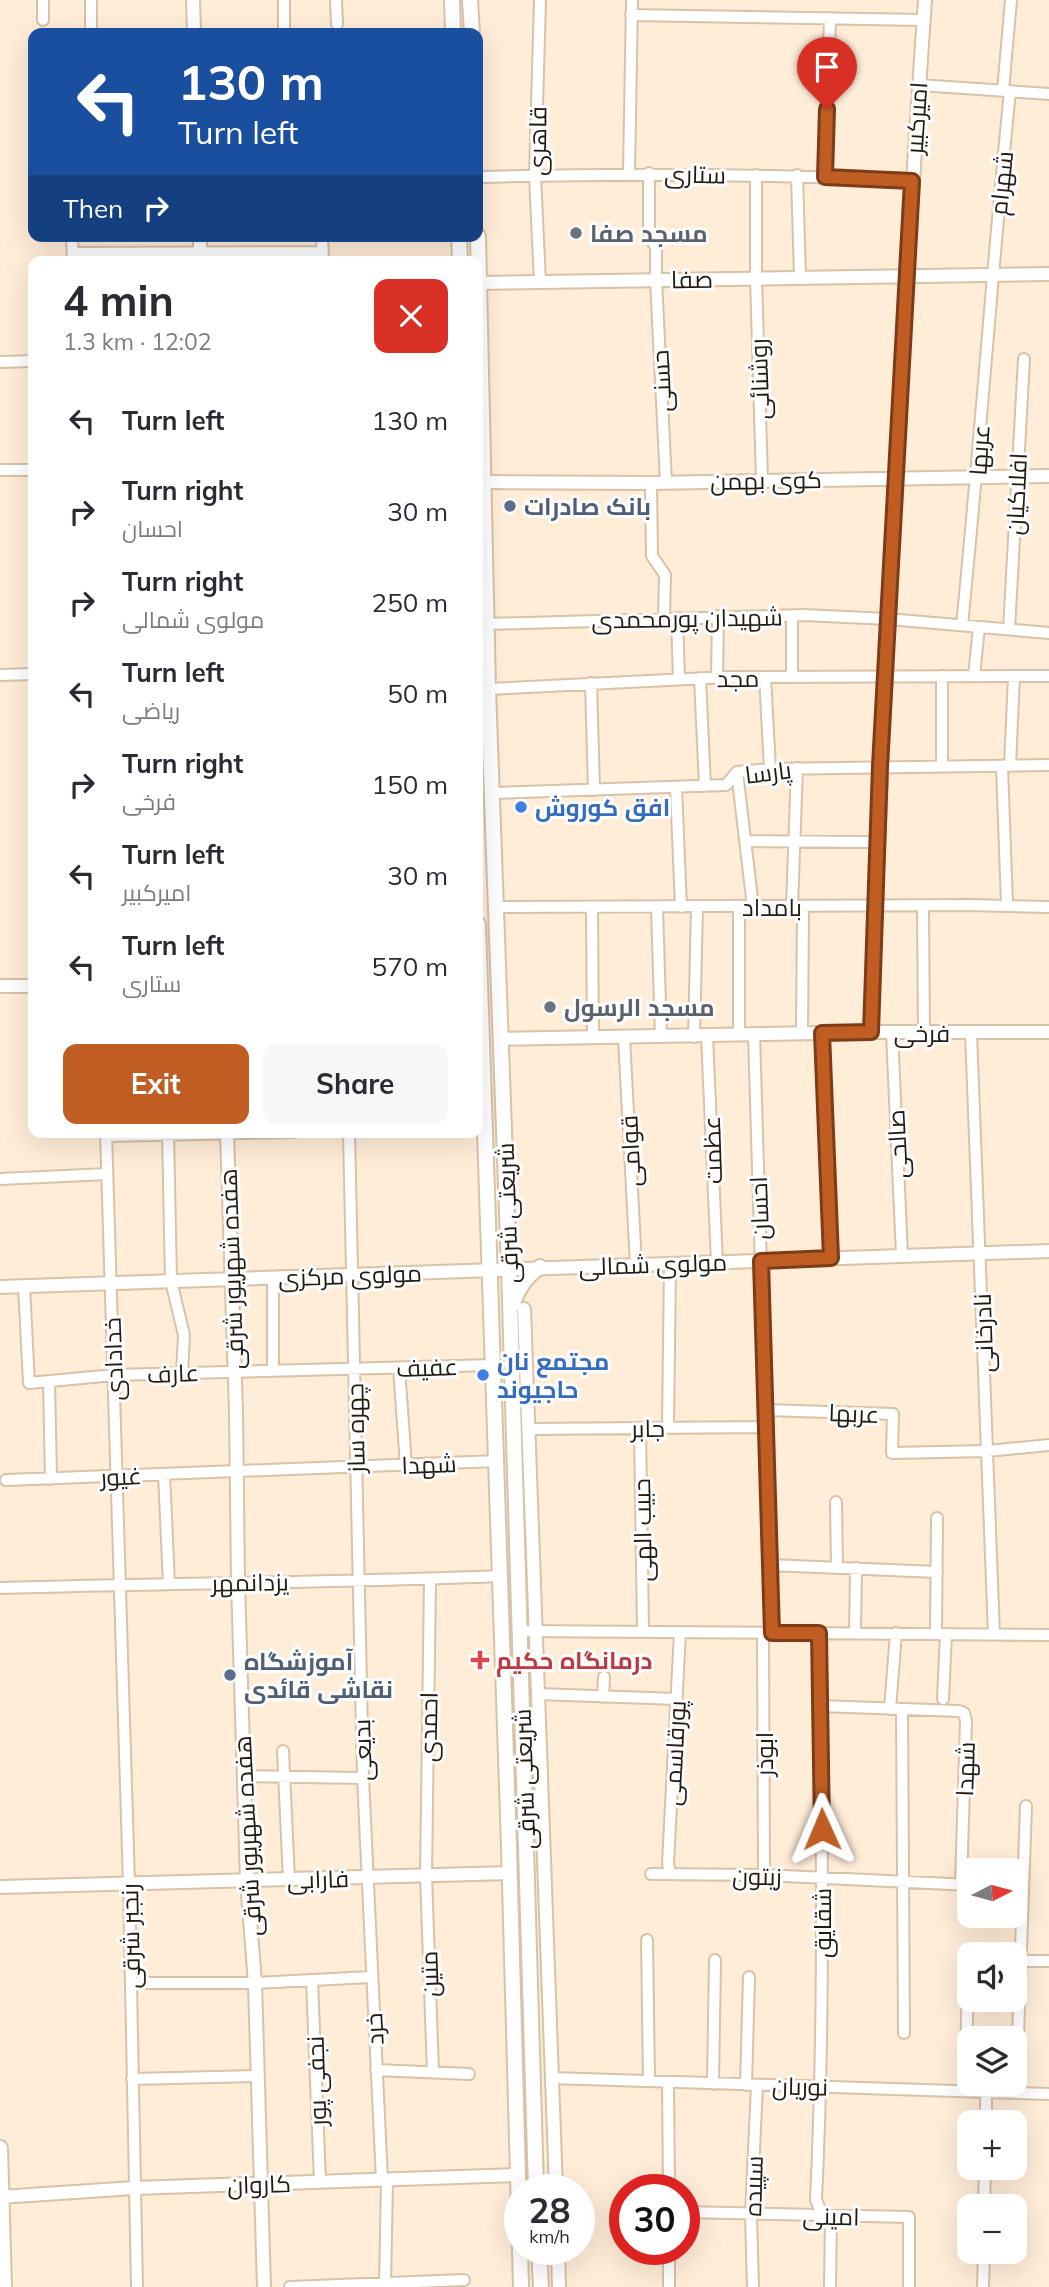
<!DOCTYPE html>
<html lang="en">
<head>
<meta charset="utf-8">
<style>
	:root { --surface:#fff; --page:#f7f7f7; --text:#2b2b33; --muted:#7c7c81; --accent:#c05d23 }
	body { margin:0; font-family:Mulish,Cairo,sans-serif; background:var(--page); color:var(--text); height:100vh; display:flex; flex-direction:column; font-size:26px; white-space:nowrap }
	* { box-sizing:border-box; margin:0 }
	p { font-size:23px; color:var(--muted) }
	.icon { flex:none; width:38px; height:38px; fill:none; stroke:currentColor; stroke-width:2; stroke-linecap:round; stroke-linejoin:round }
	.map { position:relative; flex:1; overflow:hidden }
	.panel { position:absolute; left:28px; top:256px; width:455px; height:882px; display:flex; flex-direction:column; background:var(--surface); border-radius:14px; box-shadow:0 7px 28px #0002 }
	.panel>* { flex:none }
	.banner { position:absolute; left:28px; top:28px; width:455px; height:214px; border-radius:14px; box-shadow:0 7px 28px #0002; background:#1a4fa0; color:#fff; overflow:hidden }
	.needle { width:46px; rotate:84deg }
	.controls { position:absolute; left:957px; top:1858px; display:grid; gap:14px }
	.controls a { display:grid; place-items:center; width:70px; height:70px; border-radius:14px; background:var(--surface); box-shadow:0 7px 28px #0002; font-size:35px }
	.speed { position:absolute; left:504px; top:2174px; display:flex; gap:14px; font-size:35px; font-weight:700; text-align:center }
	.speed>* { display:grid; place-content:center; width:91px; height:91px; border-radius:50%; background:var(--surface); box-shadow:0 7px 28px #0002; line-height:1 }
	.speed small { font-size:18px; font-weight:400 }
	.speed .limit { border:10px solid #d22; background:#fff; color:#111 }
	.pin { position:absolute; display:grid; place-items:center; width:60px; height:60px; color:#fff; margin:-72px -30px; border-radius:50% 50% 50% 0; rotate:-45deg; box-shadow:0 0 7px #0007 }
	.pin .icon { rotate:45deg }
	.me { position:absolute; width:77px; margin:-38px; rotate:359deg; stroke-linejoin:round; filter:drop-shadow(0 0 5px #0008) }
	.turn { display:flex; align-items:center; gap:24px; height:147px; padding:0 35px; font-size:32px }
	.turn .icon { width:91px; height:91px; stroke-width:2.5 }
	.turn b { display:block; font-size:49px; line-height:60px }
	.then { display:flex; align-items:center; height:66px; padding:0 35px; background:#0003; gap:14px; font-size:26px }
	.round { display:grid; place-items:center; flex:none; width:74px; height:74px; border-radius:14px; background:var(--page) }
	.overview { display:flex; align-items:center; justify-content:space-between; height:119px; padding:0 35px }
	h1 { font-size:42px; font-weight:700; line-height:52px }
	.button { display:flex; gap:14px; margin-top:auto; padding:14px 35px }
	.button a { flex:1; height:80px; border-radius:14px; background:var(--accent); color:#fff; font-size:28px; font-weight:700; line-height:80px; text-align:center }
	.button a+a { background:var(--page); color:var(--text) }
	ul { padding:0; list-style:none }
	li { display:flex; align-items:center; gap:21px; height:91px; padding:0 35px }
	li div { flex:1 }
	li b { display:block; font-size:26px }
	li em { font-style:normal }
	.map>svg:first-child { display:block }
</style>
</head>
<body>
<div class="map">
<svg width="1049" height="2287" viewBox="0 0 1049 2287">
	<rect width="100%" height="100%" fill="#ffedd8"/>
	<g fill="none" stroke-linecap="round" stroke-linejoin="round">
		<defs>
			<path id="minor" d="M43 0V20
				M91 0V33
				M284 0V33
				M336 0 337 24
				M540 0 535 176 540 282
				M631 15 923 20
				M919 85 1049 94
				M1003 91 1011 0
				M629 173 632 0
				M649 173V237L656 247V280L666 482
				M756 175V278L762 480
				M797 175 800 277
				M478 177C623 173 767 174 912 181
				M825 177 830 18
				M72 236 73 261
				M322 236 323 261
				M73 253 322 252
				M0 362 33 361
				M0 470H33
				M651 483 652 556 665 575 664 618
				M792 616V677
				M677 618 679 679
				M487 624 804 615 888 619 1049 633
				M962 625C980 447 992 269 1010 91
				M1009 629 1024 359
				M0 675 33 674
				M974 676 979 627
				M765 677 770 769
				M700 678 705 786
				M717 678 718 616
				M591 683 594 790
				M488 689 728 677 1049 676
				M942 766V676
				M1002 766 1007 905
				M1010 766 1014 676
				M737 772 753 907
				M676 787 681 907
				M492 793 726 785 737 772 770 769 1049 765
				M745 841 878 842
				M923 906 924 1033
				M496 907 969 905 1049 907
				M592 907 593 1038
				M657 907 661 1037
				M739 907V1035
				M792 907 797 768
				M822 1033 830 1258
				M892 1033 902 1255
				M971 1033 994 1634
				M802 1034 803 907
				M754 1035 772 1633
				M707 1036 717 1263
				M624 1037 636 1265
				M694 1037 697 907
				M106 1132 129 1884 137 2287
				M168 1132 171 1281 184 1335 182 1373
				M349 1132 363 1778 382 2180
				M106 1136 294 1132
				M0 1179 107 1174
				M273 1277V1371
				M24 1286 29 1383 114 1375 494 1365
				M399 1368 406 1465
				M49 1381 51 1479
				M765 1410 893 1414 892 1453 987 1451 1049 1445
				M640 1428 643 1631
				M668 1428 670 1264
				M530 1429 766 1427
				M164 1474 169 1584
				M6 1480 497 1461
				M836 1502 837 1568
				M770 1565 937 1572
				M430 1579 426 1876 433 2072
				M0 1588C167 1583 334 1583 500 1576
				M519 1631 1049 1635
				M763 1633 764 1875
				M819 1633C822 1822 825 2011 816 2200L823 2216
				M855 1633 856 1568
				M936 1634 937 1518
				M538 1694 677 1699
				M603 1697 604 1677
				M943 1699 946 1634
				M820 1706 959 1711 964 1713 966 1721 961 1884
				M890 1709 896 1633
				M902 1709 904 2033
				M283 1751 289 1880
				M244 1776 363 1778
				M651 1874 764 1875 970 1885
				M670 1874 668 1863 680 1632
				M647 1940 649 2081
				M1020 1961H1049
				M312 1980 320 2182
				M131 1983H255L371 1977
				M376 2070 469 2074
				M552 2078 1049 2094
				M132 2079 258 2076
				M668 2082 669 2189
				M713 2084 715 1960
				M746 2085 749 1977
				M965 2091 968 1983
				M1016 2093 1026 1806
				M986 2123V2092
				M984 2207 985 2168
				M684 2212 909 2217V2287
				M669 2249V2287
				M290 2287 464 2280
				M385 2287 387 2180
				M753 2287 751 2215 757 2085
				M830 2287 831 2217
				M983 2287 984 2252"/>
			<path id="tertiary" d="M193 0 194 33
				M200 236V261
				M478 283 1049 274
				M482 482 651 483 1049 476
				M0 986H33
				M871 1032C883 688 901 344 925 0
				M501 1039 871 1032H1049
				M227 1132 236 1412 238 1582 247 1881 255 1983 264 2287
				M0 1287 1049 1251
				M524 1309 556 2189
				M0 1887 510 1873
				M0 2197 134 2188 517 2175
				M558 2249 559 2287"/>
			<path id="secondary" d="M452 0 453 33
				M470 0 472 33
				M459 236 460 261
				M478 236 488 689 509 1268 536 2189
				M478 924 509 1847 520 2249
				M512 1306C518 1289 525 1277 540 1267
				M0 2148 4 2287
				M520 2249 521 2287
				M539 2249 541 2287"/>
		</defs>
		<!-- minor casing -->
		<use href="#minor" stroke="#d8c2a8" stroke-width="14"/>
		<!-- tertiary casing -->
		<use href="#tertiary" stroke="#d8c2a8" stroke-width="16"/>
		<!-- secondary casing -->
		<use href="#secondary" stroke="#d8c2a8" stroke-width="18"/>
		<!-- minor -->
		<use href="#minor" stroke="#fff" stroke-width="10"/>
		<!-- tertiary -->
		<use href="#tertiary" stroke="#fff" stroke-width="12"/>
		<!-- secondary -->
		<use href="#secondary" stroke="#fff" stroke-width="14"/>
	</g>
	<g fill="none" stroke-linecap="round" stroke-linejoin="round">
		<defs>
			<path id="route" d="M822 1829 819 1633H772L761 1261 831 1258 822 1033 871 1032 880 766 912 181 825 177 827 109"/>
		</defs>
		<!-- route casing -->
		<use href="#route" stroke="#7d3c17" stroke-width="18"/>
		<!-- route -->
		<use href="#route" stroke="#c05d23" stroke-width="12"/>
	</g>
	<!-- markers -->
	<g fill="#6b7280" stroke="#fdfdfd" stroke-width="2.5">
		<circle cx="576" cy="233" r="7"/>
		<circle cx="550" cy="1007" r="7"/>
	</g>
	<g fill="#5c6f8a" stroke="#fdfdfd" stroke-width="2.5">
		<circle cx="510" cy="506" r="7"/>
		<circle cx="230" cy="1675" r="7"/>
	</g>
	<g fill="#3f7fe0" stroke="#fdfdfd" stroke-width="2.5">
		<circle cx="521" cy="807" r="7"/>
		<circle cx="483" cy="1375" r="7"/>
	</g>
	<path fill="#e0444e" stroke="#fdfdfd" stroke-width="2.5" d="M476.5 1649.5h7v7h7v7h-7v7h-7v-7h-7v-7h7z"/>
	<g text-anchor="middle" dominant-baseline="central" stroke-width="6" stroke-linejoin="round" paint-order="stroke">
		<!-- street labels -->
		<g font-size="24" fill="#221b11" stroke="#fdfdfd">
			<text transform="translate(916 118) rotate(-86)">امیرکبیر</text>
			<text transform="translate(537 141) rotate(-89)">قاهری</text>
			<text transform="translate(695 174) rotate(1)">ستاری</text>
			<text transform="translate(1001 183) rotate(-84)">شهرام</text>
			<text transform="translate(692 279) rotate(-1)">صفا</text>
			<text transform="translate(759 379) rotate(-92)">روشنائی</text>
			<text transform="translate(661 381) rotate(-93)">حسنی</text>
			<text transform="translate(979 450) rotate(-86)">عربها</text>
			<text transform="translate(766 480) rotate(-1)">کوی بهمن</text>
			<text transform="translate(1016 494) rotate(-87)">افلاکیان</text>
			<text transform="translate(687 618) rotate(-1)">شهیدان پورمحمدی</text>
			<text transform="translate(738 678) rotate(-1)">مجد</text>
			<text transform="translate(768 772) rotate(-7)">پارسا</text>
			<text x="772" y="907">بامداد</text>
			<text x="922" y="1033">فرخی</text>
			<text transform="translate(897 1144) rotate(-93)">صالحی</text>
			<text transform="translate(712 1150) rotate(-92)">عظمت</text>
			<text transform="translate(630 1151) rotate(-93)">قوامی</text>
			<text transform="translate(759 1208) rotate(-92)">احسان</text>
			<text transform="translate(507 1213) rotate(-92)">شریعتی شرقی</text>
			<text transform="translate(653 1264) rotate(-2)">مولوی شمالی</text>
			<text transform="translate(231 1269) rotate(-92)">هفده شهریور شرقی</text>
			<text transform="translate(350 1275) rotate(-2)">مولوی مرکزی</text>
			<text transform="translate(983 1333) rotate(-92)">نادرخانی</text>
			<text transform="translate(113 1359) rotate(-92)">خدادادی</text>
			<text transform="translate(427 1367) rotate(-2)">عفیف</text>
			<text transform="translate(173 1373) rotate(-2)">عارف</text>
			<text transform="translate(854 1413) rotate(2)">عربها</text>
			<text transform="translate(355 1428) rotate(-91)">چهره ساز</text>
			<text transform="translate(648 1428) rotate(-1)">جابر</text>
			<text transform="translate(429 1464) rotate(-2)">شهدا</text>
			<text transform="translate(121 1476) rotate(-3)">غیور</text>
			<text transform="translate(642 1530) rotate(-91)">حبیب الهی</text>
			<text transform="translate(250 1582) rotate(-1)">یزدانمهر</text>
			<text transform="translate(428 1727) rotate(-89)">احمدی</text>
			<text transform="translate(362 1750) rotate(-92)">بدیعی</text>
			<text transform="translate(674 1753) rotate(-87)">پورقاسمی</text>
			<text transform="translate(764 1754) rotate(-90)">ابوذر</text>
			<text transform="translate(965 1769) rotate(-88)">شهدا</text>
			<text transform="translate(524 1779) rotate(-92)">شریعتی شرقی</text>
			<text transform="translate(247 1836) rotate(-93)">هفده شهریور شرقی</text>
			<text transform="translate(757 1876) rotate(1)">زیتون</text>
			<text transform="translate(318 1879) rotate(-2)">فارابی</text>
			<text transform="translate(822 1923) rotate(-90)">شقایق</text>
			<text transform="translate(130 1936) rotate(-91)">رنجبر شرقی</text>
			<text transform="translate(429 1974) rotate(-92)">متین</text>
			<text transform="translate(374 2029) rotate(-93)">خرد</text>
			<text transform="translate(316 2081) rotate(-92)">نجفی پور</text>
			<text transform="translate(800 2086) rotate(1)">نوریان</text>
			<text transform="translate(259 2184) rotate(-2)">کاروان</text>
			<text transform="translate(753 2186) rotate(-88)">سپیده</text>
			<text transform="translate(831 2216) rotate(1)">امینی</text>
		</g>
		<!-- worship labels -->
		<g font-size="24" font-weight="bold" fill="#5b616d" stroke="#fdfdfd" text-anchor="start">
			<text x="590" y="233">مسجد صفا</text>
			<text x="564" y="1007">مسجد الرسول</text>
		</g>
		<!-- service labels -->
		<g font-size="24" font-weight="bold" fill="#4e5e75" stroke="#fdfdfd" text-anchor="start">
			<text x="524" y="506">بانک صادرات</text>
			<text x="244" y="1661">آموزشگاه<tspan x="244" dy="28">نقاشی قائدی</tspan></text>
		</g>
		<!-- shop labels -->
		<g font-size="24" font-weight="bold" fill="#366cbe" stroke="#fdfdfd" text-anchor="start">
			<text x="535" y="807">افق کوروش</text>
			<text x="497" y="1361">مجتمع نان<tspan x="497" dy="28">حاجیوند</tspan></text>
		</g>
		<!-- health labels -->
		<g font-size="24" font-weight="bold" fill="#be3a42" stroke="#fdfdfd" text-anchor="start">
			<text x="496" y="1660">درمانگاه حکیم</text>
		</g>
	</g>
</svg>
<div class="controls">
<a><svg class="needle" viewBox="-14 -14 28 28"><path d="M0-13l5 13h-10z" fill="#e53935"/><path d="M0 13l5-13h-10z" fill="#7c7c81"/></svg></a>
<a><svg class="icon" aria-label="sound" viewBox="0 0 24 24"><path d="M4 9h4l5-4v14l-5-4H4zM17 9q2 3 0 6"/></svg></a>
<a><svg class="icon" aria-label="layers" viewBox="0 0 24 24"><path d="M12 4l9 5-9 5-9-5zM3 14l9 5 9-5"/></svg></a>
<a>+</a>
<a>−</a>
</div>
<div class="speed"><div>28<small>km/h</small></div><div class="limit">30</div></div>
<div class="pin" style="left:827px;top:109px;background:#d93025"><svg class="icon" aria-label="arrive" viewBox="0 0 24 24"><path d="M6 21V4h12l-3 4 3 4H6"/></svg></div>
<svg class="me" style="left:822px;top:1829px" viewBox="-20 -20 40 40"><path d="M0-17L14 15 0 8-14 15z" fill="#c05d23" stroke="#fff" stroke-width="4"/></svg>
<div class="banner">
<div class="turn"><svg class="icon" aria-label="left" viewBox="0 0 24 24"><path d="M17 20v-9H6M10 6l-5 5 5 5"/></svg><div><b>130 m</b>Turn left</div></div>
<div class="then">Then<svg class="icon" aria-label="right" viewBox="0 0 24 24"><path d="M7 20v-9h11M14 6l5 5-5 5"/></svg></div>
</div>
<section class="panel">
<div class="overview"><div><h1>4 min</h1><p>1.3 km · 12:02</p></div><a class="round" style="background:#d93025;color:#fff"><svg class="icon" aria-label="close" viewBox="0 0 24 24"><path d="M6 6l12 12M18 6L6 18"/></svg></a></div>
<ul>
<li><svg class="icon" aria-label="left" viewBox="0 0 24 24"><path d="M17 20v-9H6M10 6l-5 5 5 5"/></svg><div><b>Turn left</b></div><em>130 m</em></li>
<li><svg class="icon" aria-label="right" viewBox="0 0 24 24"><path d="M7 20v-9h11M14 6l5 5-5 5"/></svg><div><b>Turn right</b><p>احسان</p></div><em>30 m</em></li>
<li><svg class="icon" aria-label="right" viewBox="0 0 24 24"><path d="M7 20v-9h11M14 6l5 5-5 5"/></svg><div><b>Turn right</b><p>مولوی شمالی</p></div><em>250 m</em></li>
<li><svg class="icon" aria-label="left" viewBox="0 0 24 24"><path d="M17 20v-9H6M10 6l-5 5 5 5"/></svg><div><b>Turn left</b><p>ریاضی</p></div><em>50 m</em></li>
<li><svg class="icon" aria-label="right" viewBox="0 0 24 24"><path d="M7 20v-9h11M14 6l5 5-5 5"/></svg><div><b>Turn right</b><p>فرخی</p></div><em>150 m</em></li>
<li><svg class="icon" aria-label="left" viewBox="0 0 24 24"><path d="M17 20v-9H6M10 6l-5 5 5 5"/></svg><div><b>Turn left</b><p>امیرکبیر</p></div><em>30 m</em></li>
<li><svg class="icon" aria-label="left" viewBox="0 0 24 24"><path d="M17 20v-9H6M10 6l-5 5 5 5"/></svg><div><b>Turn left</b><p>ستاری</p></div><em>570 m</em></li>
</ul>
<div class="button"><a>Exit</a><a>Share</a></div>
</section>
</div>
</body>
</html>
